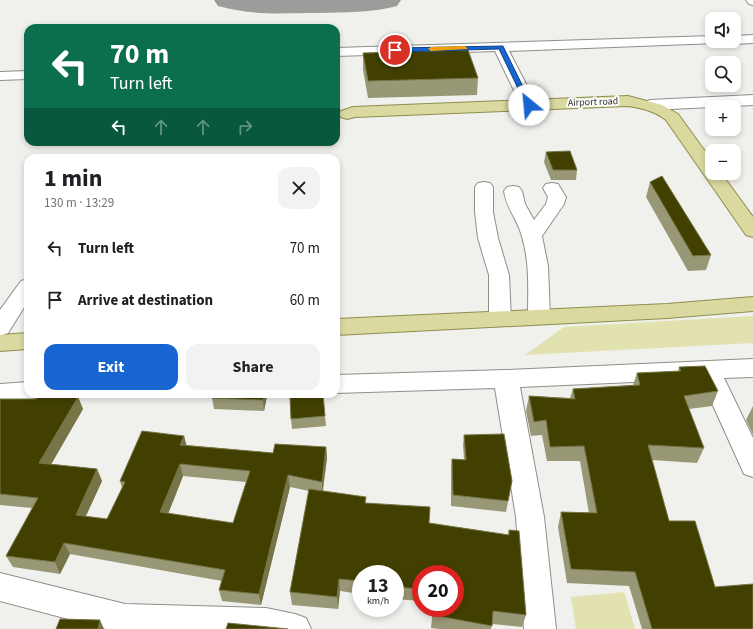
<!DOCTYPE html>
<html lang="en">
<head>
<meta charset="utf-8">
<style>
	:root { --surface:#fff; --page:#f2f2f2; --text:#202124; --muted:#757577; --accent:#1765d0 }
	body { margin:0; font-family:"Source Sans 3",sans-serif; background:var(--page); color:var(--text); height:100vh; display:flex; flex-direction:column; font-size:15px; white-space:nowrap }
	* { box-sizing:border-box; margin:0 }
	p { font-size:13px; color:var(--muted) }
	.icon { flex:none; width:22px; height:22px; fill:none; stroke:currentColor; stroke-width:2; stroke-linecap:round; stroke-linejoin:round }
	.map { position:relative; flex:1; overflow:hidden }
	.drawer { position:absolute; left:24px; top:154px; width:316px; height:244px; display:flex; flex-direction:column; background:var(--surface); border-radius:12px; box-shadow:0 2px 6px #0003 }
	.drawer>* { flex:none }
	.top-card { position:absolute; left:24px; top:24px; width:316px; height:122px; border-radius:12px; box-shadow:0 2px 6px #0003; background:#0b6e4f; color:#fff; overflow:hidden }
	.fabs { position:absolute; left:705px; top:12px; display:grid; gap:8px }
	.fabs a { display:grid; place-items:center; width:36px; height:36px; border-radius:8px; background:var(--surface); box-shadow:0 2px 6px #0003; font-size:20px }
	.speed { position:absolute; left:352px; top:565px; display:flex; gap:8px; font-size:20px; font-weight:700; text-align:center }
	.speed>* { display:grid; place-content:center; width:52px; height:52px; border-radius:50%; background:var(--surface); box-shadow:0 2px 6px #0003; line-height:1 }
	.speed small { font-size:10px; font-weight:400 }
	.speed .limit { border:6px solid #d22; background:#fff; color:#111 }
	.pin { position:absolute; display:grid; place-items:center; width:34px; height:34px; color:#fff; margin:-17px; border:2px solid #fff; border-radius:50%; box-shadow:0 1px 4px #0007 }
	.me { position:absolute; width:44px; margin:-22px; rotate:332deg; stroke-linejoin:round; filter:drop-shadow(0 0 3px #0008) }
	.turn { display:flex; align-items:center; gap:14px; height:84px; padding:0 20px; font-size:18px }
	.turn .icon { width:52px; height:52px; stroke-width:2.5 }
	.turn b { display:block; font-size:28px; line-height:34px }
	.lanes { display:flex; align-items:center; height:38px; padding:0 20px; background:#0003; justify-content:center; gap:20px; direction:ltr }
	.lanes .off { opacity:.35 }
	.round { display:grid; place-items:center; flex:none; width:42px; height:42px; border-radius:12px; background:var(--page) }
	.summary { display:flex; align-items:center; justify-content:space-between; height:68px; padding:0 20px }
	h1 { font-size:24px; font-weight:700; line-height:30px }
	.cta { display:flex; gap:8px; margin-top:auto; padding:8px 20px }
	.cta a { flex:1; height:46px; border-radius:12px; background:var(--accent); color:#fff; font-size:16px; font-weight:700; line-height:46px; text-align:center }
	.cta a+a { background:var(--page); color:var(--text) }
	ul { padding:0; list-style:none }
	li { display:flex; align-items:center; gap:12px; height:52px; padding:0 20px }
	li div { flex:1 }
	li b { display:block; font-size:15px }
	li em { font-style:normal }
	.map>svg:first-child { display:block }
</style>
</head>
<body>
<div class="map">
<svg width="753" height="629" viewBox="0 0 753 629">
	<rect width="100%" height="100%" fill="#f0f0ed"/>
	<!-- green -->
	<path fill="#e1e2b0" d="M753 316V343L525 355 564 327Z
		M624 592 635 629H576L571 597Z"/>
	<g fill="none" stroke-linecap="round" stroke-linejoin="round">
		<!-- taxiway -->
		<path fill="#9c9c9a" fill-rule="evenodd" d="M214 0H401L397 6C371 13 345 12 318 13 280 13 256 16 218 6Z"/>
		<defs>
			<path id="minor" d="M746 0H753V5L749 4Z
				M753 35V43L734 44 728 41H734V36Z
				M712 36V41H718L717 43 509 51 537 105 534 108 529 110 524 108 521 105 495 51 336 56V48Z
				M28 71V79L0 80V72Z
				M753 95V105L650 110 645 108 642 105 645 102 650 100Z
				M484 182 490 183 493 187V212L498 238 509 275 511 319 508 324 500 326 492 324 489 319V275L478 238 475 212V187L478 183Z
				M552 183 558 184 566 197 564 204 542 236 548 266 550 317 547 322 539 324 531 322 528 317C528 290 530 263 522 237 518 220 506 208 504 191L507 187 513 186 519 187 522 191 525 204 534 220 546 204 548 197 543 188 546 184Z
				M28 279V301L8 333 0 336V310L21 281Z
				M753 359V377L724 378 753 438V477L744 474 701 379 520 387 544 517 556 629H524L516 517 495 388 336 393V375L506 370Z
				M28 382V394H39L37 397 28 400 0 402V384Z
				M0 573 125 604 266 608 295 614 306 618 311 629H106L0 601Z"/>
			<path id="major" d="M628 96 662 105 678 114 712 161V173H721L753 217V237L746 235 666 120C655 111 642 108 628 106L355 117 347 119 341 117 339 114 341 111 353 107Z
				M753 297V311L667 318 336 335V319L667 304Z
				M28 333V349L0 351V335Z"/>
		</defs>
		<!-- minor casing -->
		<use href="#minor" stroke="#8e8e8b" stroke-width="2"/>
		<!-- major casing -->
		<use href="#major" stroke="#8e8e4f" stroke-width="2"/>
		<!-- minor -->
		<use href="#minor" fill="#fff" fill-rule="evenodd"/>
		<!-- major -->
		<use href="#major" fill="#dad9a0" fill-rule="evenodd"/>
	</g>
	<!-- wall -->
	<path fill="#989876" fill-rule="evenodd" d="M363 53 478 78 477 95 368 98 363 70Z
		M546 152 577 170 576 180H551L544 162Z
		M650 182 711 255 706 270 688 271 646 197Z
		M679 367 718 391 712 406 689 409 704 448 697 463 652 460 669 521 715 587 753 629H642L629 586 567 583 558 527 561 512 589 513 580 461H547L542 435 531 436 526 411 529 396 570 398 573 389 633 385 637 373 678 372Z
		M213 394H267V396L264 411 214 409 212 398Z
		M78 397 83 409 51 464 97 469 102 481 85 517 107 519 122 488 120 481 184 436 186 445 273 453 326 447 327 458 323 491 429 523 508 535 509 530 526 615 522 627 492 624 491 629H439L431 628 433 608H455L421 574V601L395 599V574H361V594L340 591 338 609 292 605 290 592 309 491 290 487 261 605 222 601 219 590 222 581 70 554 60 574 13 567 6 556 32 508 0 505V399H36ZM183 476 246 482 233 523 168 514Z
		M753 406V435L746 420Z
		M325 416 326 426 292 429 291 419Z
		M464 435 512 481 506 512 451 506V470L452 459 464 460 463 445Z"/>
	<!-- shaded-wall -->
	<path fill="#767547" d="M264 394H267V396L264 411 263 400Z
		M78 397 83 409 45 475 39 463Z
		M184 436 187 447 180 445Z
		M326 447 327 458 322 494V482Z
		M180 464 183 476 164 524 160 512Z
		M97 469 102 481 81 527 76 515Z
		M288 475 290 487 261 605 259 594Z
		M64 543 70 554 60 574 55 562Z
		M339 579 340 591 338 609 337 597Z
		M100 620 104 629H98Z"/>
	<!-- building -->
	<path fill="#414000" stroke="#767547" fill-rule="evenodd" d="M468 50 478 78 368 81 363 53Z
		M570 151 577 170H553L546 152Z
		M662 176 711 255 693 256 650 182Z
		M705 366 718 391 684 396 704 448 648 445 669 521H695L715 587 753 584V629H652L635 572 571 569 561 512 597 513 584 446 550 447 546 420 534 422 529 396 575 399 573 389 640 385 637 373 681 371 679 367Z
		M39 394H54L78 397 39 463 97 469 76 515 107 519 125 482 120 481 142 431 184 436 180 445 273 453 275 444 326 447 322 482 288 475 259 594 219 590 225 570 64 543 55 562 6 556 38 498 0 494V399H36ZM180 464 250 471 233 523 160 512Z
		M213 394H264L263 400 212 398Z
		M317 394H323L325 416 291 419 290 397Z
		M504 434 512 481 508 501 453 495 452 459 466 460 464 435Z
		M309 489 366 497 365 503 430 507 429 523 509 535V530L519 531 526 615 493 611 492 626 432 615 433 608H455V574H421V589L395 587V574H361V581L339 579 337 597 290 592Z
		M60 619 100 620 98 629H56Z
		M228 623 288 629H226Z"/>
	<!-- route -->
	<path fill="#1765d0" stroke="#0f4287" d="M503 46 532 105 531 106 526 105 499 49 395 52 393 50 395 48Z"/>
	<!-- slow -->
	<path fill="#f59e0b" d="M465 46 467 48V49L431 51 428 49 431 47Z"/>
	<g text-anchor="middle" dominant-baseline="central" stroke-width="4" stroke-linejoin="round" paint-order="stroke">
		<!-- far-street labels -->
		<g font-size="10" fill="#30302f" stroke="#fdfdfa">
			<text transform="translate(593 102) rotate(-2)">Airport road</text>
		</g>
	</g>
</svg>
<div class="fabs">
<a><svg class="icon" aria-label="sound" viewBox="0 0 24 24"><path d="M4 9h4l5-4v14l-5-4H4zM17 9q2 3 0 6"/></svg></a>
<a><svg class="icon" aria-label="search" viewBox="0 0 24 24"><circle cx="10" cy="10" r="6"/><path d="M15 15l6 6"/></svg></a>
<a>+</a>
<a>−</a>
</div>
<div class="speed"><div>13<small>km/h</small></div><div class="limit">20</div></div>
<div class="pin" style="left:395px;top:50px;background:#d93025"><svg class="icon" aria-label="arrive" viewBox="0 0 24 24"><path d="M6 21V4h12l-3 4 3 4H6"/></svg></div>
<svg class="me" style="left:529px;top:105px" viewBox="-20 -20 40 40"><circle r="19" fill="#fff"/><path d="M0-13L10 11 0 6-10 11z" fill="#1765d0"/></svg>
<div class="top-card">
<div class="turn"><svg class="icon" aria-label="left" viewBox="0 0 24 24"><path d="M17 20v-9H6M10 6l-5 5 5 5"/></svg><div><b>70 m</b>Turn left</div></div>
<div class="lanes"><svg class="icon" aria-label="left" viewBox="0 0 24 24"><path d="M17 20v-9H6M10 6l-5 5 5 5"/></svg><svg class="icon off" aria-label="ahead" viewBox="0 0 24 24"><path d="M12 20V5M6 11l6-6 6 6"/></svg><svg class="icon off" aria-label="ahead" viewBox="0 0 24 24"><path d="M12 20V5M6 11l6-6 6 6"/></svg><svg class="icon off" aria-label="right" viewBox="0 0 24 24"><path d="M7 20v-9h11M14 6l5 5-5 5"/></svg></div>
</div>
<section class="drawer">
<div class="summary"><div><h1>1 min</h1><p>130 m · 13:29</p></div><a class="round"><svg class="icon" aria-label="close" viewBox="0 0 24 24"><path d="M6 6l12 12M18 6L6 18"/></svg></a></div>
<ul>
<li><svg class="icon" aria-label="left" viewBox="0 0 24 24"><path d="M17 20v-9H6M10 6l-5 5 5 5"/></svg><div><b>Turn left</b></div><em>70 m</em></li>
<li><svg class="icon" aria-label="arrive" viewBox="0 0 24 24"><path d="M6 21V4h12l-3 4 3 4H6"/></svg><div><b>Arrive at destination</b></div><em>60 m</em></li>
</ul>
<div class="cta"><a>Exit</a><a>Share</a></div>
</section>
</div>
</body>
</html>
